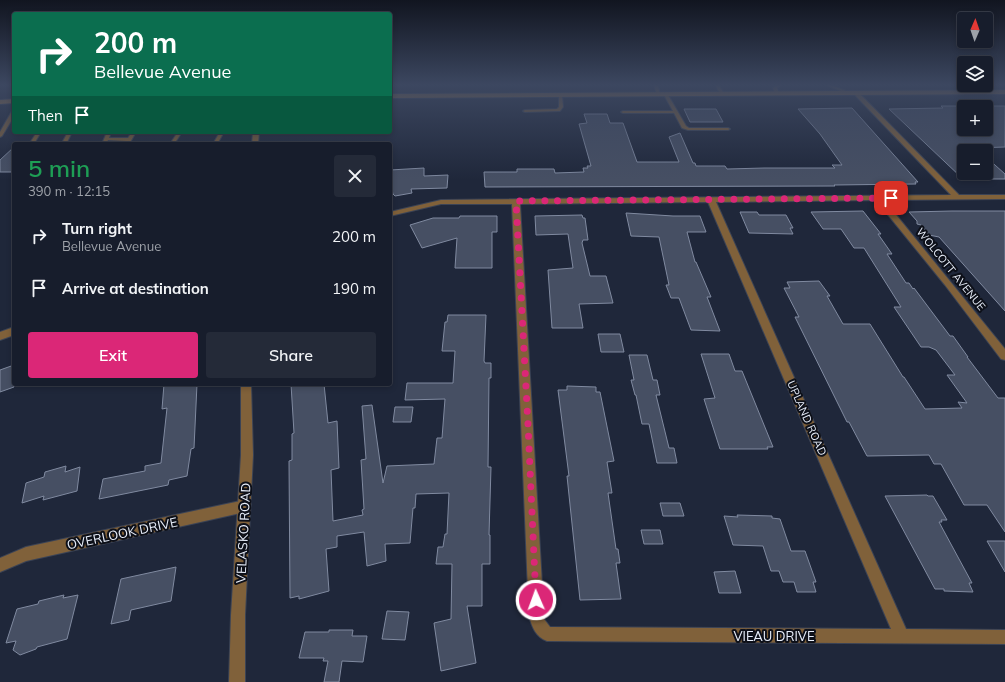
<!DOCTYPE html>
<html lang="en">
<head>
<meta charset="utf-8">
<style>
	:root { --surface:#171d2c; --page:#242a38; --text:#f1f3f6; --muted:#9ea2a9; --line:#363b48; --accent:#db2777 }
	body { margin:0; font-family:Mulish,sans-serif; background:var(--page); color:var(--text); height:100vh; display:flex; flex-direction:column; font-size:15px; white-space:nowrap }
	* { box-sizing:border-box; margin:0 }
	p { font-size:13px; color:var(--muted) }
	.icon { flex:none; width:22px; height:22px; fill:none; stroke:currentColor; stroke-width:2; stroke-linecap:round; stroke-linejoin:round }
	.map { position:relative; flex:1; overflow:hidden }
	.panel { position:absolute; left:12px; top:142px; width:380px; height:244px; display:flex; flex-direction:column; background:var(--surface); border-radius:4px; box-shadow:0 2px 6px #0003,0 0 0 1px var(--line) }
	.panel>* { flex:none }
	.top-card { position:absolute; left:12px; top:12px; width:380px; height:122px; border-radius:4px; box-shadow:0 2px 6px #0003,0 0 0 1px var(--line); background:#0b6e4f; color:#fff; overflow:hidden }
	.needle { width:26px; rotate:2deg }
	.controls { position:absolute; left:957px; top:12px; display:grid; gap:8px }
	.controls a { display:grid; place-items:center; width:36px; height:36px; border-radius:4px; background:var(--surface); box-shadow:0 2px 6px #0003,0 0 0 1px var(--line); font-size:20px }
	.pin { position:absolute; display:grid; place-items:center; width:34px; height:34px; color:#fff; margin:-17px; border-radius:8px; box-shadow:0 2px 6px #0006 }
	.me { position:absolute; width:44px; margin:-22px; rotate:358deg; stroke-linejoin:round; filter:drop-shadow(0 0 3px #0008) }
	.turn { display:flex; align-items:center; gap:14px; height:84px; padding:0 16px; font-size:18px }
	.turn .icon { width:52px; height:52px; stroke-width:2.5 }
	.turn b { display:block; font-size:28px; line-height:34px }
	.then { display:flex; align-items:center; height:38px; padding:0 16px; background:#0003; gap:8px; font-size:15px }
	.round { display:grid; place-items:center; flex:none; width:42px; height:42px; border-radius:4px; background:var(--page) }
	.head { display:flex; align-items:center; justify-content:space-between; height:68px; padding:0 16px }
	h1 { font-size:24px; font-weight:600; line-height:30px; color:#1e9e55 }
	.primary-button { display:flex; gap:8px; margin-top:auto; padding:8px 16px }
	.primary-button a { flex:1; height:46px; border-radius:4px; background:var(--accent); color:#fff; font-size:16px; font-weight:600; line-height:46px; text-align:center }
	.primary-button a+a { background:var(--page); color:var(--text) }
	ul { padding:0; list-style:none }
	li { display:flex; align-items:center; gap:12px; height:52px; padding:0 16px }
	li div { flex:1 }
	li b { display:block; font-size:15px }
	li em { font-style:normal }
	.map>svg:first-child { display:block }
</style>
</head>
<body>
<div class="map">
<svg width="1005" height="682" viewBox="0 0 1005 682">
	<rect width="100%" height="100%" fill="#1f273a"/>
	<!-- building -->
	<path fill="#464f63" stroke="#808aa0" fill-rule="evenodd" d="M941 106H1005V147L976 148 979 151H964V173H986V157L1005 174V179H963L889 109 943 108ZM964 107H986V129H964Z
		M852 108 918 182H915L916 184 834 185 835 186 485 187 484 172H517V169H554L555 173 584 172 583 168H588L587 166H591L579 124 587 123 584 114H607L610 123H623L637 162H679L669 137 680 133 693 163H695L696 166H725L727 169 764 168H835L832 165H842L820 134 798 109Z
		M684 109H716L723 122H690Z
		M14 147V172H0V160Z
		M424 168V176L448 175 447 188 411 189 412 193 395 196 393 194 390 182V170Z
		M863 211 881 234H878L892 254H887L906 283H909L913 289 914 288 950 336H953L968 357H967L998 398H1005V532L987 505H964L941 464H934L929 455 867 456 849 422H847L795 317H799L784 288H790L787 282 819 281 830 296H827L843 324H870L903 377H904L925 409 962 408 958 402 967 403 947 375H955L936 350 929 347H921L894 307H901L864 248H854L841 229H823L811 212Z
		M952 211H1005V311L939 237 929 235 921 225 917 224V221L909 212Z
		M740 212H757L759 215H786L793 228H790L793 234 749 233Z
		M626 213 673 216H700L706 232H687L695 262H696L711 297H707L720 331 691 330 679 298H671L666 285H669L659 237 631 236Z
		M582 215 583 218H585L588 240H583L582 243 590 276H606L613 303 579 304 583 328H552L548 270 573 268 568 234 536 235 535 216Z
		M460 216H497V232H492V268H455L457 238 422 248 410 225 433 218H459Z
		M448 315H486L484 361 485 363H491V378H489L488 467H491L489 535H490V564H482V606H467L476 663 441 671 434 623 451 619 452 564H436L438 547H443L445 534H447L449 493 416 494 415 508H413L410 543 385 544 386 561 367 566 364 532 337 536V547L326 549 329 591 299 599V596L290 598 289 461 292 460V434L294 433 291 384H324L328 423 337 421 339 468 331 470 333 521 363 515 362 510 364 509 361 460 366 459 362 406 372 405 383 483 387 466 434 464 437 438H442L445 399 405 400 407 383H453L455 351H442L445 322H447Z
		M598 334H620L624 352H601Z
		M701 354H729L735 371H742L773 447H767L768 449H720L704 399 715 398Z
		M629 355H647L653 380H657L660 395H656L669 448H674L677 463H657L649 424H642L636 395H635L631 380H634Z
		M14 365V387L0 392V370Z
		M164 384H197L194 448 191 449 187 476 169 480 168 485 99 499 103 479 145 471V466L161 463 167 408 162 409Z
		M567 386 596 387V392H600L614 461 607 462 612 493H608L616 549H618L620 563H616L621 599 580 600 567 476H569L558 390H567Z
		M395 407H413L411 422H393Z
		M66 466 65 472 80 467 77 491 43 500 44 496 22 503 26 483 44 477 45 472Z
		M927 495 928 496H933L947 520H941L942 522H939L972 583H969L973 592 944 591V589H935L885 496Z
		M660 503H680L684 516H663Z
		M737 515 772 516V518L780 519 791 551H805L816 582H813L816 592H797L794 582H783L779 571H771L763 546 733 545 724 516 738 517Z
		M641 530H660L663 544H644Z
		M987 541H1005V572Z
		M176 567 171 601 131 610 129 620 111 624 121 579Z
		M735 571 741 593H719L714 572Z
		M64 595 63 598 78 595 67 639 37 647 36 649 20 655 13 650 16 641 6 643 17 609 38 604 39 601Z
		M387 611 409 612 405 640 382 639Z
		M329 630H353L352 636H367L363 662 342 661 339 682H324L328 661H323L324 658H299L305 632H329Z"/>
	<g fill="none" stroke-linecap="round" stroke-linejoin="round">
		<defs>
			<path id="service" d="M654 85H658L660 96 657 95Z
				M715 85H719L724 94 723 95H721Z
				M778 85H782L777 88 779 94 777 95 775 94 773 88Z
				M826 85H831L851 93 848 94Z
				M559 94 562 95 563 107 560 111 525 112 523 111 525 110 557 109 559 107Z
				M665 94 668 95 686 126 689 128H728L730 129 728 130H688L682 128 674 113H623L621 112 623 111H673L664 95Z
				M12 111H14V116L2 136 0 137V132Z
				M37 132H41L35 142 62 143 68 132H72L66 144H30V143Z
				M107 132H111L109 138H128L132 132H136L129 144H125L126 141 108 140 106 144H102Z
				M178 132H182L174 144H170Z
				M220 132H224L217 144H213Z"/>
			<path id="minor" d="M854 92H858L959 195H1005V199L884 200 1005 349V360L1001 359 945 285 876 200 716 202 906 629 1005 630V644L547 641C536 637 532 627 529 616L512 204H441L390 216V212L441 200 951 195 854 94ZM708 202 891 629 550 627 544 619 520 204Z
				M245 500 249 502 251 506 249 510 245 512 26 561 0 572V558L26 547Z"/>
			<path id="tertiary" d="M253 132H259L258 144H252Z
				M14 327V335L0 340V332Z
				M241 384H251L253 455 245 615V682H229L231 615 241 455Z"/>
			<path id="secondary" d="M1005 90V94L390 98V94Z
				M14 99V103L0 104V100Z"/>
		</defs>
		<!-- service casing -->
		<use href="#service" stroke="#3b4355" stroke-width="2"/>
		<!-- minor casing -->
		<use href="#minor" stroke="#3b4355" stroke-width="2"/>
		<!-- tertiary casing -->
		<use href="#tertiary" stroke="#3b4355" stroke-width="2"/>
		<!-- secondary casing -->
		<use href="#secondary" stroke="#3b4355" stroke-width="2"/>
		<!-- service -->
		<use href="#service" fill="#80613a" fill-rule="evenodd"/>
		<!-- minor -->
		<use href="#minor" fill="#80613a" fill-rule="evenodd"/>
		<!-- tertiary -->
		<use href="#tertiary" fill="#80613a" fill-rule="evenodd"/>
		<!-- secondary -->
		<use href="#secondary" fill="#b3803e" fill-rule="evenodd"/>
	</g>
	<!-- sky -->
	<linearGradient id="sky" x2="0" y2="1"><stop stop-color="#111520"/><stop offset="0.47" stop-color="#3c4760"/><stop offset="1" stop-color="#3c4760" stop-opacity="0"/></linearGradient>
	<rect width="1005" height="180" fill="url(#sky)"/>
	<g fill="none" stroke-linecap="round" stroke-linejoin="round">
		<!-- route -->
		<path stroke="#db2777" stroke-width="7" stroke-dasharray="0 12.6" d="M536 600 528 425 516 201 891 198"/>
	</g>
	<g text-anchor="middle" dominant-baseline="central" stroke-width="4" stroke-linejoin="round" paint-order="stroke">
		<!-- street labels -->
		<g font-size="11" fill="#e9effb" stroke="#0d1019">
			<text transform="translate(951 269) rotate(51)">WOLCOTT AVENUE</text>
			<text transform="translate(807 418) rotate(66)">UPLAND ROAD</text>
		</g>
		<!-- near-street labels -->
		<g font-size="13" fill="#e9effb" stroke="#0d1019">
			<text transform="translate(122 533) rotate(-12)">OVERLOOK DRIVE</text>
			<text transform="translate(243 533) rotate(-87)">VELASKO ROAD</text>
			<text x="774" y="636">VIEAU DRIVE</text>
		</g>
	</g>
</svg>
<div class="controls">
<a><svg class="needle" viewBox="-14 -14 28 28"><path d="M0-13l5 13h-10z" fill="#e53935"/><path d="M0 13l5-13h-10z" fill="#9ea2a9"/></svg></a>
<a><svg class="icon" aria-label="layers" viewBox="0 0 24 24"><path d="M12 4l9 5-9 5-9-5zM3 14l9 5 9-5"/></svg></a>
<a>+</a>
<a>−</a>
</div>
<div class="pin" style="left:891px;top:198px;background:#d93025"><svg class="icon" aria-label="arrive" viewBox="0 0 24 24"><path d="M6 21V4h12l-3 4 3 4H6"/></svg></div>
<svg class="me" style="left:536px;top:600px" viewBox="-20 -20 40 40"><circle r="17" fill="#db2777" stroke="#fff" stroke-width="3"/><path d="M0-11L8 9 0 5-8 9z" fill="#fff"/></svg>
<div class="top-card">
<div class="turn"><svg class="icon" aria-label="right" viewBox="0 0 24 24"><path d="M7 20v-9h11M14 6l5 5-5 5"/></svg><div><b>200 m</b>Bellevue Avenue</div></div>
<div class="then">Then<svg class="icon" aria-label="arrive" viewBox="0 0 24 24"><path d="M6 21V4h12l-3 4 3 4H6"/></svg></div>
</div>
<section class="panel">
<div class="head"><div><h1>5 min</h1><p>390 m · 12:15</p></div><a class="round"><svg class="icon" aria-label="close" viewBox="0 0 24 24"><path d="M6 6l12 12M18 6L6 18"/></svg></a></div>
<ul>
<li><svg class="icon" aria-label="right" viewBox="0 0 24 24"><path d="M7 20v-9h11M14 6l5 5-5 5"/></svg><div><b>Turn right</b><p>Bellevue Avenue</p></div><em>200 m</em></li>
<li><svg class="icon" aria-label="arrive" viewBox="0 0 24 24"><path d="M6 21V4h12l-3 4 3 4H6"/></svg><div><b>Arrive at destination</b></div><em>190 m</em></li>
</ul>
<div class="primary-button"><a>Exit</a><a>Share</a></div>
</section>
</div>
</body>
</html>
